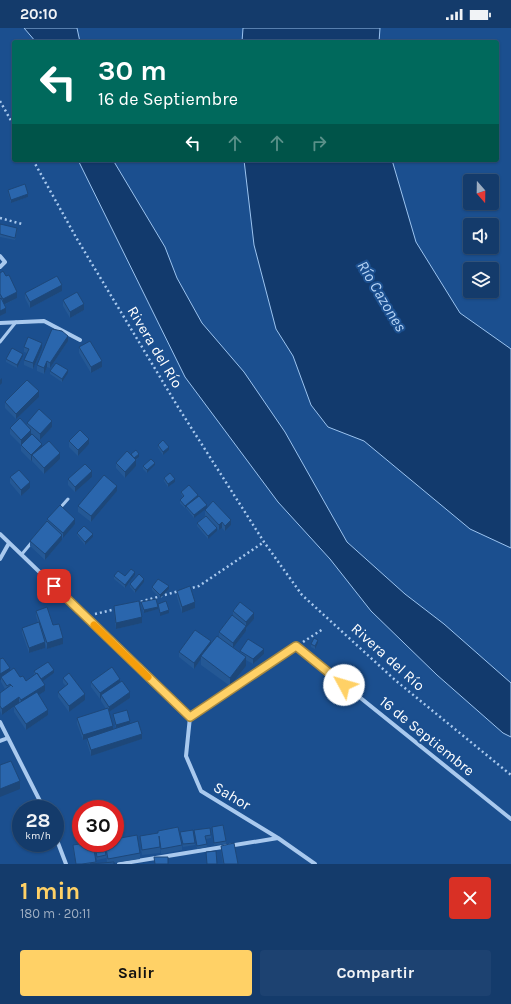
<!DOCTYPE html>
<html lang="es">
<head>
<meta charset="utf-8">
<style>
	:root { --surface:#143b6b; --page:#1d4271; --text:#f1f3f6; --muted:#9dadc1; --line:#33557e; --accent:#ffd166 }
	body { margin:0; font-family:Karla,sans-serif; background:var(--page); color:var(--text); height:100vh; display:flex; flex-direction:column; font-size:15px; white-space:nowrap }
	* { box-sizing:border-box; margin:0 }
	p { font-size:13px; color:var(--muted) }
	.icon { flex:none; width:22px; height:22px; fill:none; stroke:currentColor; stroke-width:2; stroke-linecap:round; stroke-linejoin:round }
	.map { position:relative; height:836px; overflow:hidden }
	.details { display:flex; flex-direction:column; background:var(--surface); flex:1 }
	.details>* { flex:none }
	.banner { position:absolute; left:12px; top:12px; width:487px; height:122px; border-radius:4px; box-shadow:0 1px 3px #0004,0 0 0 1px var(--line); background:#00695c; color:#fff; overflow:hidden }
	.needle { width:26px; rotate:160deg }
	.tools { position:absolute; left:463px; top:146px; display:grid; gap:8px }
	.tools a { display:grid; place-items:center; width:36px; height:36px; border-radius:4px; background:var(--surface); box-shadow:0 1px 3px #0004,0 0 0 1px var(--line); font-size:20px }
	.speed { position:absolute; left:12px; top:772px; display:flex; gap:8px; font-size:20px; font-weight:700; text-align:center }
	.speed>* { display:grid; place-content:center; width:52px; height:52px; border-radius:50%; background:var(--surface); box-shadow:0 1px 3px #0004,0 0 0 1px var(--line); line-height:1 }
	.speed small { font-size:10px; font-weight:400 }
	.speed .limit { border:6px solid #d22; background:#fff; color:#111 }
	.pin { position:absolute; display:grid; place-items:center; width:34px; height:34px; color:#fff; margin:-17px; border-radius:8px; box-shadow:0 2px 6px #0006 }
	.me { position:absolute; width:44px; margin:-22px; rotate:309deg; stroke-linejoin:round; filter:drop-shadow(0 0 3px #0008) }
	.turn { display:flex; align-items:center; gap:14px; height:84px; padding:0 20px; font-size:18px }
	.turn .icon { width:52px; height:52px; stroke-width:2.5 }
	.turn b { display:block; font-size:28px; line-height:34px }
	.lanes { display:flex; align-items:center; height:38px; padding:0 20px; background:#0003; justify-content:center; gap:20px; direction:ltr }
	.lanes .off { opacity:.35 }
	.round { display:grid; place-items:center; flex:none; width:42px; height:42px; border-radius:4px; background:var(--page) }
	.overview { display:flex; align-items:center; justify-content:space-between; height:68px; padding:0 20px }
	h1 { font-size:24px; font-weight:700; line-height:30px; color:var(--accent) }
	.cta { display:flex; gap:8px; margin-top:auto; padding:8px 20px }
	.cta a { flex:1; height:46px; border-radius:4px; background:var(--accent); color:#111; font-size:16px; font-weight:700; line-height:46px; text-align:center }
	.cta a+a { background:var(--page); color:var(--text) }
	.status { display:flex; justify-content:space-between; align-items:center; height:28px; padding:0 20px; background:var(--surface); direction:ltr }
	.status svg { height:11px; fill:currentColor }
	.map>svg:first-child { display:block }
</style>
</head>
<body>
<div class="status"><b>20:10</b><svg viewBox="0 0 49 12"><path d="M0 12V9h3v3zM5 12V6h3v6zM10 12V3h3v9zM15 12V0h3v12zM26 1h20v11H26zM47 4h2v5h-2z"/></svg></div>
<div class="map">
<svg width="511" height="836" viewBox="0 0 511 836">
	<rect width="100%" height="100%" fill="#1b4f8f"/>
	<!-- water -->
	<path fill="#123a6d" stroke="#9cc4f0" d="M24 0H77L80 14H36Z
		M243 0H380L379 14H242Z
		M78 132H113L165 219 177 250 202 295 244 344 285 404 347 514 405 566 444 596 511 655V709L503 705 437 647 371 583 330 531 278 474 185 349Z
		M244 132H392L416 214 460 285 511 321V520L470 501 364 413 328 399 311 377 293 328 276 301 254 217Z"/>
	<g fill="none" stroke-linecap="round" stroke-linejoin="round">
		<!-- path -->
		<path stroke="#a9c9ee" stroke-width="2.5" stroke-dasharray="2 3" stroke-linecap="butt" d="M0 73 14 98
			M33 132 77 211 178 379 264 514 302 567 395 652 511 747
			M0 190 22 196
			M188 561 199 558 264 514
			M136 575 179 563
			M95 586 116 581
			M303 614 323 601"/>
		<!-- service -->
		<path stroke="#a9c9ee" stroke-width="3" d="M0 314 16 294
			M60 480 68 471
			M22 526 32 514"/>
		<!-- minor -->
		<path stroke="#a9c9ee" stroke-width="4" d="M0 228 5 234 0 239
			M0 295 44 293 80 312
			M0 506 190 689
			M0 531 9 515
			M190 689 296 618 511 791
			M190 689 186 728 201 763 278 810 315 836
			M0 694 44 781
			M0 713 8 710
			M55 807 66 836
			M119 836 278 810"/>
	</g>
	<!-- wall -->
	<path fill="#245895" d="M8 162 28 169 11 175 8 165Z
		M0 198 17 203 15 212 0 209Z
		M0 245 17 270 4 277 6 285 0 288Z
		M62 263 30 280 25 270V265Z
		M63 272 84 282 70 290 63 278Z
		M68 313 50 340 47 339 44 346 37 343V337Z
		M24 319 42 320 33 341 24 337V332L27 325 24 324Z
		M79 319 102 339 91 345 79 325Z
		M23 328 17 340 6 334V331Z
		M50 343 68 345 62 354 50 346Z
		M39 369 16 391 5 380V374Z
		M27 395 52 399 40 412 31 405V406L42 418 60 431 44 446 32 433V432L31 433 21 423V417L10 406V400L27 397Z
		M69 413 89 416 78 428 69 419Z
		M158 417 169 422 163 427 158 420Z
		M131 426 139 429 136 432V438L125 450 116 440V435L131 427Z
		M155 437 147 445 143 441V438Z
		M10 449 30 460 21 468 10 455Z
		M92 449 75 464 68 457V451Z
		M164 450 175 454 168 459 164 453Z
		M117 463 91 494 78 484V478Z
		M181 464 198 469 207 480 231 497 225 503 222 500 219 502 213 496 217 503 208 511 197 498V495L205 488V481L194 490 186 480V479L185 480 180 475V472L183 469 181 466Z
		M47 491 75 496 62 510V512L45 532 30 518V513L47 493Z
		M77 505 93 509 85 517 77 507Z
		M135 547 125 560 114 551V548Z
		M144 554 135 565 130 559V556Z
		M152 559 169 561 160 570 152 562Z
		M177 563 195 580 182 585 177 569Z
		M141 574 158 581 144 585 141 577Z
		M114 578 142 595 116 601 114 584Z
		M36 583 53 597 63 616 47 621 45 615V620L29 625 22 605V600L38 595 36 588Z
		M233 583 254 591 246 600V599V603L233 620 240 625V623L264 626 253 636 246 632V638L230 658 201 637V631L194 641 179 629V624L211 616 219 609V604L233 588Z
		M318 615 315 621 311 619V616Z
		M0 631 10 643 26 653 35 647 34 646V643L54 645 42 653 45 663 38 667 48 687 26 702 14 684V679L2 687 0 683V665L5 661 1 654V652H0Z
		M63 650 85 672 69 684 58 669V664L66 658 63 655Z
		M91 654 120 655 130 670 109 684 113 701 116 700 113 689V686L130 696 142 711 91 728 87 715V711L83 712 77 696V690L106 681 101 673V670L100 671 91 659Z
		M212 799 226 813V816L214 817Z
		M194 802 211 807V810L206 811 207 819 197 821Z
		M180 804 195 815V817L183 819Z
		M140 808 182 817V822L161 826 160 818V825L142 827 140 813Z
		M105 815H115L140 825V831L114 835V836H76L73 822V817L96 834V836L107 835Z
		M95 818 106 827V830L97 832Z
		M221 818 238 836H223L221 824Z"/>
	<!-- shaded-wall -->
	<path fill="#1d4779" d="M28 166V169L11 175V172Z
		M62 257V263L30 280V274Z
		M17 264V270L3 277V271Z
		M84 276V282L70 290V284Z
		M6 280V285L0 288V283Z
		M68 308V313L50 340V335Z
		M42 315V320L33 341V335Z
		M23 326V328L17 340V337Z
		M47 333V339L44 346V340Z
		M102 333V339L91 345V339Z
		M68 342V345L62 354V351Z
		M2 350V355L0 357V352Z
		M39 363V369L16 391V386Z
		M52 393V399L40 412V406Z
		M31 402V408L21 418V412Z
		M89 411V416L78 428V422Z
		M42 416V422L32 427V432L31 433V427Z
		M169 419V422L163 427V424Z
		M60 425V431L44 446V440Z
		M139 426V429L134 433V430Z
		M136 432V438L125 450V444Z
		M155 435V437L147 445V442Z
		M92 443V449L75 464V459Z
		M175 451V454L168 459V456Z
		M30 454V460L21 468V462Z
		M117 458V463L91 494V488Z
		M198 467V470L186 478V479L185 480V478Z
		M207 477V480L194 490V487Z
		M75 491V496L63 510V505Z
		M231 492V497L225 503V498Z
		M222 494V500L219 502V497Z
		M217 500V503L208 511V508Z
		M93 506V509L85 517V514Z
		M62 507V512L45 532V526Z
		M135 544V547L125 560V557Z
		M144 551V554L135 565V562Z
		M169 558V561L160 570V567Z
		M195 574V580L182 585V579Z
		M158 579V581L144 585V582Z
		M169 582V585L160 588V585Z
		M254 585V591L246 600V594Z
		M142 589V595L116 601V595Z
		M246 598V603L233 620V615Z
		M63 610V616L47 621V615Z
		M318 612V615L315 621V618Z
		M211 613V619L201 628V631L194 641V635Z
		M45 614V620L29 625V620Z
		M264 621V626L253 636V631Z
		M246 629V638L230 658V650Z
		M10 640V646L1 649V652H0V646Z
		M54 642V645L40 655V652Z
		M120 651V656L101 667V670L100 671V665Z
		M45 657V663L21 678V672Z
		M130 664V670L109 684V679Z
		M85 666V672L69 684V678Z
		M19 669V675L2 687V681Z
		M48 682V687L26 702V696Z
		M130 693V696L116 700V697Z
		M113 698V703L87 710V711L83 712V707Z
		M142 706V711L91 728V722Z
		M20 753V761L0 769V761Z"/>
	<!-- building -->
	<path fill="#2a66ad" stroke="#1d4779" d="M25 156 28 166 11 172 8 162Z
		M0 196 17 200 15 210 0 206Z
		M3 243 6 248 9 247 17 264 3 271 0 266V245Z
		M57 248 62 257 30 274 25 265Z
		M77 264 84 276 70 284 63 272Z
		M1 270 6 280 0 283V271Z
		M52 301 62 303 68 308 50 335 47 333 44 340 37 337Z
		M28 309 42 315 33 335 24 332 29 321 24 319Z
		M90 313 102 333 91 339 79 319Z
		M12 320 23 326 17 337 6 331Z
		M56 335 68 342 62 351 50 343Z
		M27 352 39 363 16 386 5 374Z
		M39 381 52 393 40 406 27 395Z
		M20 390 31 402 21 412 10 400Z
		M80 402 89 411 78 422 69 413Z
		M32 406 42 416 31 427 21 417Z
		M163 412 169 419 163 424 158 417Z
		M49 413 60 425 44 440 32 427Z
		M136 422 139 426 134 430 131 426Z
		M127 423 136 432 125 444 116 435Z
		M151 431 155 435 147 442 143 438Z
		M85 436 92 443 75 459 68 451Z
		M19 442 30 454 21 462 10 449Z
		M170 445 175 451 168 456 164 450Z
		M104 447 117 458 91 488 78 478Z
		M189 457 198 467 185 478 180 472 184 468 181 464Z
		M199 468 207 477 194 487 186 478Z
		M213 473 231 492 225 498 222 494 219 497 205 482Z
		M60 477 75 491 63 505 47 491Z
		M206 488 217 500 208 508 197 495Z
		M47 493 62 507 45 526 30 513Z
		M84 498 93 506 85 514 77 505Z
		M131 541 135 544 125 557 114 548 118 543 125 548Z
		M139 546 144 551 135 562 130 556Z
		M158 551 169 558 160 567 152 559Z
		M190 558 195 574 182 579 177 563Z
		M156 571 158 579 144 582 141 574Z
		M139 573 142 589 116 595 114 578Z
		M166 573 169 582 160 585 158 576Z
		M240 574 254 585 246 594 233 583Z
		M47 579 53 597 59 596 63 610 47 615 36 583Z
		M232 587 246 598 233 615 219 604Z
		M39 594 45 614 29 620 22 600Z
		M195 602 211 613 194 635 179 624Z
		M217 608 246 629 230 650 201 628Z
		M314 610 318 612 315 618 311 616Z
		M248 611 264 621 253 631 240 623Z
		M3 630 10 640 0 646V631Z
		M48 634 54 642 41 651 37 645 36 646 34 643Z
		M112 639 120 651 100 665 91 654Z
		M14 640 20 649 23 648 26 653 37 645 45 657 21 672 19 669 2 681 0 678V665L11 657 13 659 10 656 7 658 1 649Z
		M69 645 85 666 69 678 58 664 68 656 63 650Z
		M122 653 130 664 109 679 101 667Z
		M37 664 48 682 26 696 14 678Z
		M108 680 113 698 83 707 77 690Z
		M127 682 130 693 116 697 113 686Z
		M138 693 142 706 91 722 87 710Z
		M11 733 20 753 0 761V737Z
		M223 797 226 813 214 815 212 799Z
		M178 799 182 817 161 821 159 808 160 819 142 822 140 808 158 805V803Z
		M210 800 211 807 205 808 207 816 197 818 194 802Z
		M193 802 195 815 183 816 180 804Z
		M137 807 140 825 108 831 105 815H115V811Z
		M86 815H93L96 834 82 836H76L73 817Z
		M234 815 238 836H224L221 818Z
		M104 816 106 827 97 829 95 818Z
		M216 823 217 836H207L206 824Z
		M154 829H168V836H155Z
		M114 834V836H90Z"/>
	<g fill="none" stroke-linecap="round" stroke-linejoin="round">
		<defs>
			<path id="route" d="M54 558 190 689 296 618 344 657"/>
		</defs>
		<!-- route casing -->
		<use href="#route" stroke="#a68842" stroke-width="10"/>
		<!-- route -->
		<use href="#route" stroke="#ffd166" stroke-width="7"/>
		<!-- slow -->
		<path stroke="#f59e0b" stroke-width="7" d="M94 597 148 649"/>
	</g>
	<g text-anchor="middle" dominant-baseline="central" stroke-width="4" stroke-linejoin="round" paint-order="stroke">
		<!-- street labels -->
		<g font-size="15" fill="#fff" stroke="#1b4f8f">
			<text transform="translate(155 319) rotate(59)">Rivera del Río</text>
			<text transform="translate(388 629) rotate(42)">Rivera del Río</text>
			<text transform="translate(427 708) rotate(39)">16 de Septiembre</text>
			<text transform="translate(232 768) rotate(31)">Sahor</text>
		</g>
		<!-- water labels -->
		<g font-size="16" font-style="italic" fill="#b5d3f5" stroke="#1b4f8f">
			<text transform="translate(382 268) rotate(59)">Río Cazones</text>
		</g>
	</g>
</svg>
<div class="tools">
<a><svg class="needle" viewBox="-14 -14 28 28"><path d="M0-13l5 13h-10z" fill="#e53935"/><path d="M0 13l5-13h-10z" fill="#9dadc1"/></svg></a>
<a><svg class="icon" aria-label="sound" viewBox="0 0 24 24"><path d="M4 9h4l5-4v14l-5-4H4zM17 9q2 3 0 6"/></svg></a>
<a><svg class="icon" aria-label="layers" viewBox="0 0 24 24"><path d="M12 4l9 5-9 5-9-5zM3 14l9 5 9-5"/></svg></a>
</div>
<div class="speed"><div>28<small>km/h</small></div><div class="limit">30</div></div>
<div class="pin" style="left:54px;top:558px;background:#d93025"><svg class="icon" aria-label="arrive" viewBox="0 0 24 24"><path d="M6 21V4h12l-3 4 3 4H6"/></svg></div>
<svg class="me" style="left:344px;top:657px" viewBox="-20 -20 40 40"><circle r="19" fill="#fff"/><path d="M0-13L10 11 0 6-10 11z" fill="#ffd166"/></svg>
<div class="banner">
<div class="turn"><svg class="icon" aria-label="left" viewBox="0 0 24 24"><path d="M17 20v-9H6M10 6l-5 5 5 5"/></svg><div><b>30 m</b>16 de Septiembre</div></div>
<div class="lanes"><svg class="icon" aria-label="left" viewBox="0 0 24 24"><path d="M17 20v-9H6M10 6l-5 5 5 5"/></svg><svg class="icon off" aria-label="ahead" viewBox="0 0 24 24"><path d="M12 20V5M6 11l6-6 6 6"/></svg><svg class="icon off" aria-label="ahead" viewBox="0 0 24 24"><path d="M12 20V5M6 11l6-6 6 6"/></svg><svg class="icon off" aria-label="right" viewBox="0 0 24 24"><path d="M7 20v-9h11M14 6l5 5-5 5"/></svg></div>
</div>
</div>
<section class="details">
<div class="overview"><div><h1>1 min</h1><p>180 m · 20:11</p></div><a class="round" style="background:#d93025;color:#fff"><svg class="icon" aria-label="close" viewBox="0 0 24 24"><path d="M6 6l12 12M18 6L6 18"/></svg></a></div>
<div class="cta"><a>Salir</a><a>Compartir</a></div>
</section>
</body>
</html>
